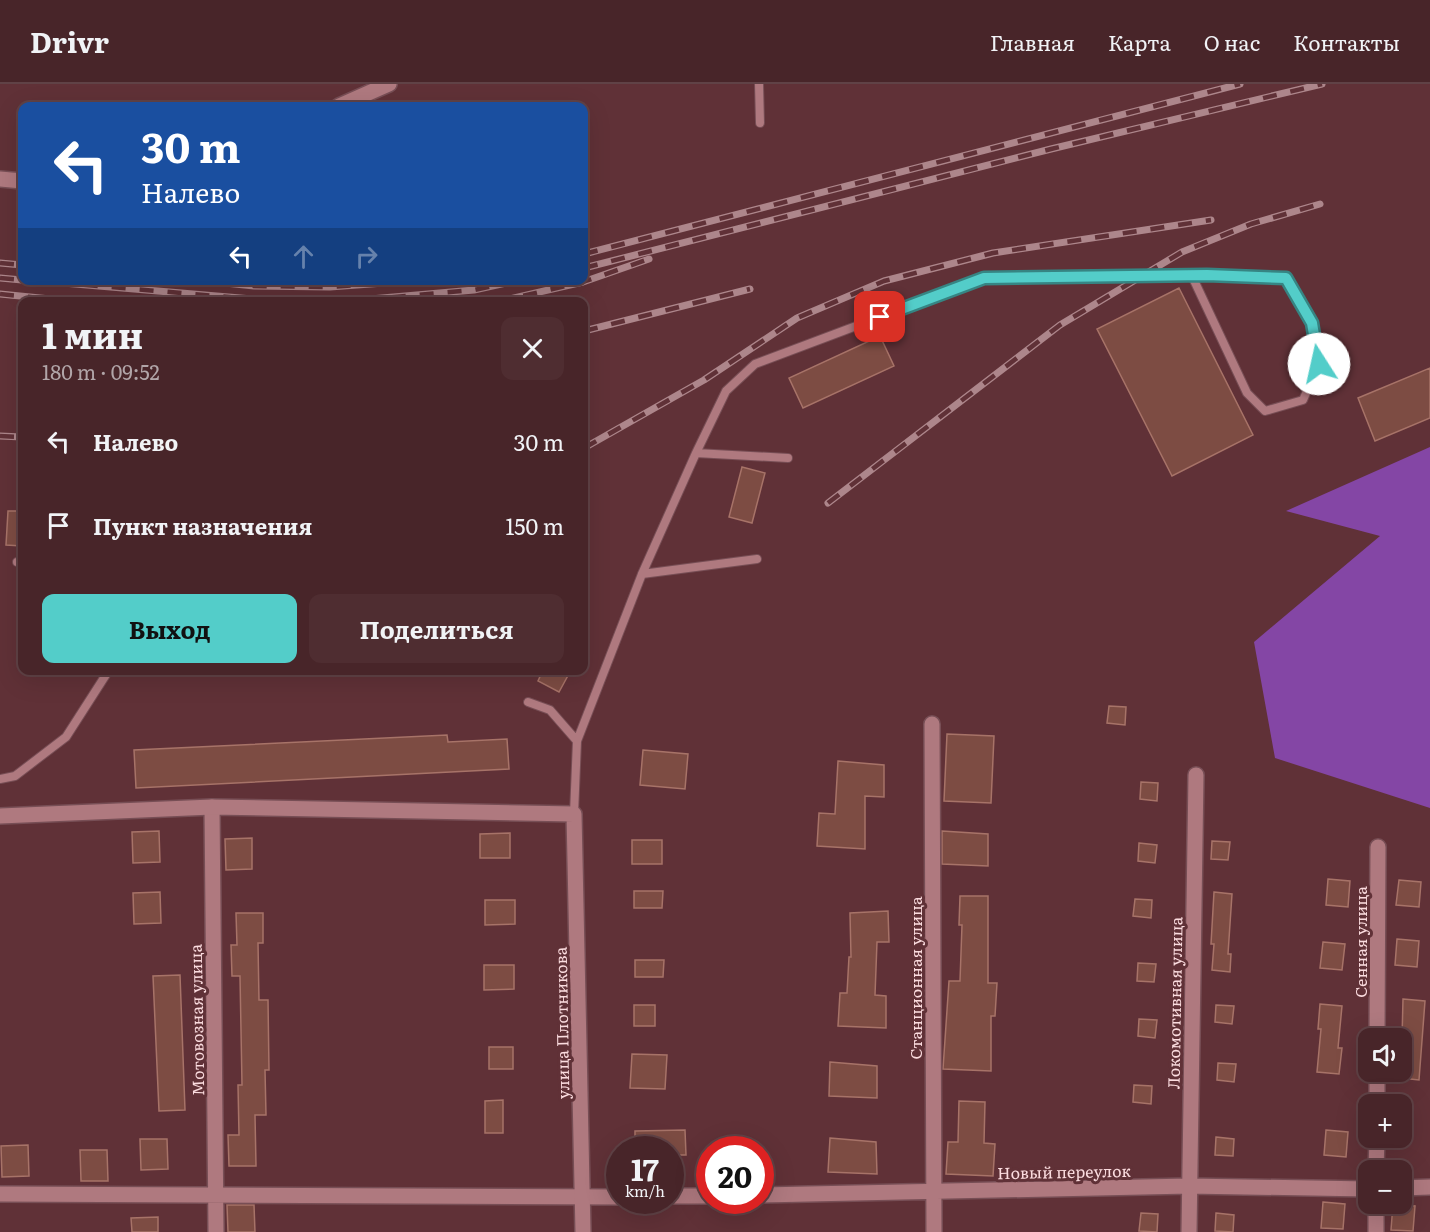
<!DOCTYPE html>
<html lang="ru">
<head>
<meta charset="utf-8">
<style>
	:root { --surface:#482529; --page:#4f2d31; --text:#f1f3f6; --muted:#b1a5a8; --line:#604246; --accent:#53cdc9 }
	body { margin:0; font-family:Literata,serif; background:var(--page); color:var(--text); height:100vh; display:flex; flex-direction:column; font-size:22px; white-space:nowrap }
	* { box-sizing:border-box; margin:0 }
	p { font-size:20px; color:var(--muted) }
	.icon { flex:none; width:33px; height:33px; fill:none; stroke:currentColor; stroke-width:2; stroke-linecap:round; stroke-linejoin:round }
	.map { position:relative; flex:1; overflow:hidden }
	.side { position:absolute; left:18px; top:213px; width:570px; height:378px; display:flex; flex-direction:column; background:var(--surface); border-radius:12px; box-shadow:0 6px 24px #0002,0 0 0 2px var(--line) }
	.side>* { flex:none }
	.hud { position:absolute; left:18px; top:18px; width:570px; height:183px; border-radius:12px; box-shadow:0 6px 24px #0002,0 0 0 2px var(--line); background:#1a4fa0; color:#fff; overflow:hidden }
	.fabs { position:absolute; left:1358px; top:944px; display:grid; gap:12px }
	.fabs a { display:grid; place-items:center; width:54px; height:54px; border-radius:12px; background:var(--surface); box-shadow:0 6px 24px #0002,0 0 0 2px var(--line); font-size:30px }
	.speed { position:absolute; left:606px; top:1052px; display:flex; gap:12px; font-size:30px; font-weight:700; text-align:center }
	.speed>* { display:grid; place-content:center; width:78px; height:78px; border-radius:50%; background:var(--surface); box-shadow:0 6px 24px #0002,0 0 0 2px var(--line); line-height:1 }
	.speed small { font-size:15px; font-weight:400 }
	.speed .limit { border:9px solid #d22; background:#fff; color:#111 }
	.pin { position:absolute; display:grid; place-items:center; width:51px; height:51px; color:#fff; margin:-26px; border-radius:12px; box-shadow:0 3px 9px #0006 }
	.me { position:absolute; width:66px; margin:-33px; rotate:350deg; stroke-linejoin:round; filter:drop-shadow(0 0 4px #0008) }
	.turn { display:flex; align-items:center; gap:21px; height:126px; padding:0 24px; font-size:27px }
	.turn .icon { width:78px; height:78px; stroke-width:2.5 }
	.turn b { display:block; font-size:42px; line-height:51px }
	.lanes { display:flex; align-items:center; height:57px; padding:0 24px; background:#0003; justify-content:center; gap:30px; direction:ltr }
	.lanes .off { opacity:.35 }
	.round { display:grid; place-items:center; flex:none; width:63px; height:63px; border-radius:12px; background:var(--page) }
	.headline { display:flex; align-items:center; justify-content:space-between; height:102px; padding:0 24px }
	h1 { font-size:36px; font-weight:700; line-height:45px }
	.button { display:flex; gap:12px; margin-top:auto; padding:12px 24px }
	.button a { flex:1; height:69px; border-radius:12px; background:var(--accent); color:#111; font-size:24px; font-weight:700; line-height:69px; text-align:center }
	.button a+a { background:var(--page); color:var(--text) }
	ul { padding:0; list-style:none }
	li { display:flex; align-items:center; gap:18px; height:84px; padding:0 24px }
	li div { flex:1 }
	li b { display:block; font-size:22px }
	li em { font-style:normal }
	header { display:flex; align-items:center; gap:36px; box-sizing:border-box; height:84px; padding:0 30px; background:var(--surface); border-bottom:2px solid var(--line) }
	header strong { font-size:28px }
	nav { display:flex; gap:33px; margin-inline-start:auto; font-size:21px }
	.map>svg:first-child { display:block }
</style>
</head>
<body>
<header>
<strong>Drivr</strong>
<nav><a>Главная</a><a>Карта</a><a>О нас</a><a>Контакты</a></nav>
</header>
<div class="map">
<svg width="1430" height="1148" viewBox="0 0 1430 1148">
	<rect width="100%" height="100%" fill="#603137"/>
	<!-- green -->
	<path fill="#8446a5" d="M1430 363V724L1275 674 1254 558 1380 452 1286 427Z"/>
	<!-- building -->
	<path fill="#7d4c43" stroke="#a77368" stroke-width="1.5" d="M1179 204 1253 351 1172 392 1097 245Z
		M880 252 894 282 803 324 789 294Z
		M1430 284V334L1375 357 1358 314Z
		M742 383 765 389 752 439 729 433Z
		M8 427H22V462L6 461Z
		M543 586H571L559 608 538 597Z
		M1109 622 1126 623 1125 641 1107 639Z
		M947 650 994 652 991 719 944 717Z
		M447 651 448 658 507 655 509 685 136 704 134 666Z
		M643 666 688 670 685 705 640 701Z
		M838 677 884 681V713L865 712V765L817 762 819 729 835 730Z
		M1141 698 1158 699 1157 717 1140 715Z
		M159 747 160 778 133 779 132 748Z
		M942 747 988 750V782L942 780Z
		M510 749V774H480V750Z
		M252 754V785L226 786 225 755Z
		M632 756H662V780H632Z
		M1212 757 1230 758 1228 776 1211 775Z
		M1139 759 1157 761 1155 779 1138 777Z
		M1328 795 1350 797 1348 823 1326 821Z
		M1399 796 1421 798 1419 823 1396 821Z
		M634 807H663L662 824H634Z
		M160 808 161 839 134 840 133 809Z
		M1214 808 1232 810 1228 870H1231L1230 888 1212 886 1214 860H1211Z
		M960 812H988V899H997L995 932H991V987L943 985 949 897H960L962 841H959Z
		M1135 815 1152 816 1151 834 1133 832Z
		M485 816H515V840L485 841Z
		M888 827 889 858H877L875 911 886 912V944L838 942 840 909H847L849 873H851L850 829Z
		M236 829H263V859H258L259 916H268L269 986H265L266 1031H255L256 1082H229L228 1051H239L238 1001H242L240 892H232L231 861H237Z
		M1397 855 1419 857 1417 883 1395 881Z
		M1323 858 1345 860 1342 886 1320 884Z
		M635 876H664L663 893H635Z
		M1138 879 1156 880 1154 898 1137 897Z
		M484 881H514V905L484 906Z
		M180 891 185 1026 159 1027 153 892Z
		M1403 915 1425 917 1419 996 1401 994Z
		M1320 920 1342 922 1338 964H1342L1339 990 1317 988 1321 945H1318Z
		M634 921H655V942H634Z
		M1216 921 1234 922 1232 940 1215 938Z
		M1139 935 1157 936 1155 954 1138 952Z
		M489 963H513V985H489Z
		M632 970 667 971 665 1005 630 1004Z
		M830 978 877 982V1014L829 1012Z
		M1218 979 1236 980 1234 998 1217 996Z
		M1134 1001 1152 1002 1151 1020 1133 1018Z
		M503 1016V1049H485V1017Z
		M959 1017 985 1018 984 1059 995 1060 993 1092 946 1090 948 1058H958Z
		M685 1046 686 1071H670V1065H635V1047Z
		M1326 1046 1348 1048 1346 1073 1324 1071Z
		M1216 1053 1234 1055 1233 1072 1215 1071Z
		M830 1054 876 1058 877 1090 828 1088Z
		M140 1055H167L168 1085 141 1086Z
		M28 1061 29 1092 2 1093 1 1062Z
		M80 1066H107L108 1097H81Z
		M1323 1118 1345 1120 1343 1145 1321 1144Z
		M1393 1120 1415 1122 1413 1147 1391 1146Z
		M227 1121H254L255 1148H228Z
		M1141 1129 1158 1130 1157 1148 1139 1147Z
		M1216 1129 1234 1131 1233 1148 1215 1147Z
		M158 1133V1148H132L131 1134Z"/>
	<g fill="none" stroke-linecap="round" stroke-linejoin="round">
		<defs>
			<path id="lane" d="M759 0 760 39
				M696 369 726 307 755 280 984 194 1192 192 1286 194 1312 239 1319 280 1303 316 1265 327 1247 309 1192 192
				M17 478H22
				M642 490 757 475
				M528 618 550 626 577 657
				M0 695 15 692 66 653 109 586
				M574 730 577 657 642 490 696 369 788 374"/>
			<path id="street" d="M339 22 389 0
				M0 95 22 97
				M932 640 934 1148
				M212 723 216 1148
				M1377 954 1378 763
				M1377 1020V987
				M1376 1086 1377 1053
				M1401 1104 1430 1103
				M0 1110 620 1113
				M760 1111 1189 1102 1368 1105
				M670 1112H710
				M1189 1148 1196 691
				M1376 1148V1119"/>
			<path id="secondary" d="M0 732 212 723 574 730 583 1148"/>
		</defs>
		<!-- lane casing -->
		<use href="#lane" stroke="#774e55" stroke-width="10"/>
		<!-- street casing -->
		<use href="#street" stroke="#774e55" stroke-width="18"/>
		<!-- secondary casing -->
		<use href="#secondary" stroke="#774e55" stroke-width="18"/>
		<!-- lane -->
		<use href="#lane" stroke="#af797f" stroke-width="8"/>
		<!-- street -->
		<use href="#street" stroke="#af797f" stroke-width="15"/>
		<!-- secondary -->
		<use href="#secondary" stroke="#af797f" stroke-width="15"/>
		<defs>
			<path id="rail" d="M584 170 1240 0
				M0 179 22 181
				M584 184 1051 65 1322 0
				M0 194 22 196
				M28 196 252 215 317 218
				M197 196 254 202 330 203 424 196
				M0 210 80 218
				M336 218 474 206 520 196
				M496 218 583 198 649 175
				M584 247 750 205
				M0 352 22 353
				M584 364 704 296 797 234 884 197 993 169 1211 136
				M828 419 1060 241 1182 168 1251 140 1320 120"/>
		</defs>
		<!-- rail casing -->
		<use href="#rail" stroke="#ad868b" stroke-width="7"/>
		<!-- rail -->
		<use href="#rail" stroke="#603137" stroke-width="4.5" stroke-dasharray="14" stroke-linecap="butt"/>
	</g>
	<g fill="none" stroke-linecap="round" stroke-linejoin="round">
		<defs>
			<path id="route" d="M880 233 984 194 1207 191 1286 194 1312 239 1319 280"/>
		</defs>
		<!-- route casing -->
		<use href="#route" stroke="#368583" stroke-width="15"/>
		<!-- route -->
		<use href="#route" stroke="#53cdc9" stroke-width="10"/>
	</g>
	<g text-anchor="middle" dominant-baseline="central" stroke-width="6" stroke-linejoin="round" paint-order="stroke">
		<!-- street labels -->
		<g font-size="16" fill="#fbdcdf" stroke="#603137">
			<text transform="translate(1360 858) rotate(-90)">Сенная улица</text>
			<text transform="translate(915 894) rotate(-90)">Станционная улица</text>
			<text transform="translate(1174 919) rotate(-89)">Локомотивная улица</text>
			<text transform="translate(196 936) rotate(-91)">Мотовозная улица</text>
			<text transform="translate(561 939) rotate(-91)">улица Плотникова</text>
			<text transform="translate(1064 1087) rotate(-1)">Новый переулок</text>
		</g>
	</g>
</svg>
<div class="fabs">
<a><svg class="icon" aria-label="sound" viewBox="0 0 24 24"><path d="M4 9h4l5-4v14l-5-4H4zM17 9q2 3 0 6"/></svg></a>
<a>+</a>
<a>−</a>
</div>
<div class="speed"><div>17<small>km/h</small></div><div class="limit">20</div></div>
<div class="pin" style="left:880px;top:233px;background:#d93025"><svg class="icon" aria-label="arrive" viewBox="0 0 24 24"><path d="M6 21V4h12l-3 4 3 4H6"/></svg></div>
<svg class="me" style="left:1319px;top:280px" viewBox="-20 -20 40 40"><circle r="19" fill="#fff"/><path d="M0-13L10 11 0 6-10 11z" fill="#53cdc9"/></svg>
<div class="hud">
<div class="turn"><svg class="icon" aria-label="left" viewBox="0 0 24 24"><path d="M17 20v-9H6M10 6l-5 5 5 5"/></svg><div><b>30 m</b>Налево</div></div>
<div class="lanes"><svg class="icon" aria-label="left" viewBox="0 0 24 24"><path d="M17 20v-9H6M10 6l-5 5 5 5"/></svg><svg class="icon off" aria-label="ahead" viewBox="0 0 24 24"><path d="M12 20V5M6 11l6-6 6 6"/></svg><svg class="icon off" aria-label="right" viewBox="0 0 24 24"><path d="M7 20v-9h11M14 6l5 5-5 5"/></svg></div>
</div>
<section class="side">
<div class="headline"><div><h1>1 мин</h1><p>180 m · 09:52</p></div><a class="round"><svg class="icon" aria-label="close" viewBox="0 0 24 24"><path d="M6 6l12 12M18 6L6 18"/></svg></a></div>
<ul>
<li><svg class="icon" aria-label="left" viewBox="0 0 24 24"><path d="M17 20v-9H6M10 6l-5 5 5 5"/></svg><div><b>Налево</b></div><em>30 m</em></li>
<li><svg class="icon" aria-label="arrive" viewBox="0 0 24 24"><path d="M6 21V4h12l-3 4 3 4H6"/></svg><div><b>Пункт назначения</b></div><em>150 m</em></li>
</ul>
<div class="button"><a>Выход</a><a>Поделиться</a></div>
</section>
</div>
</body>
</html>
